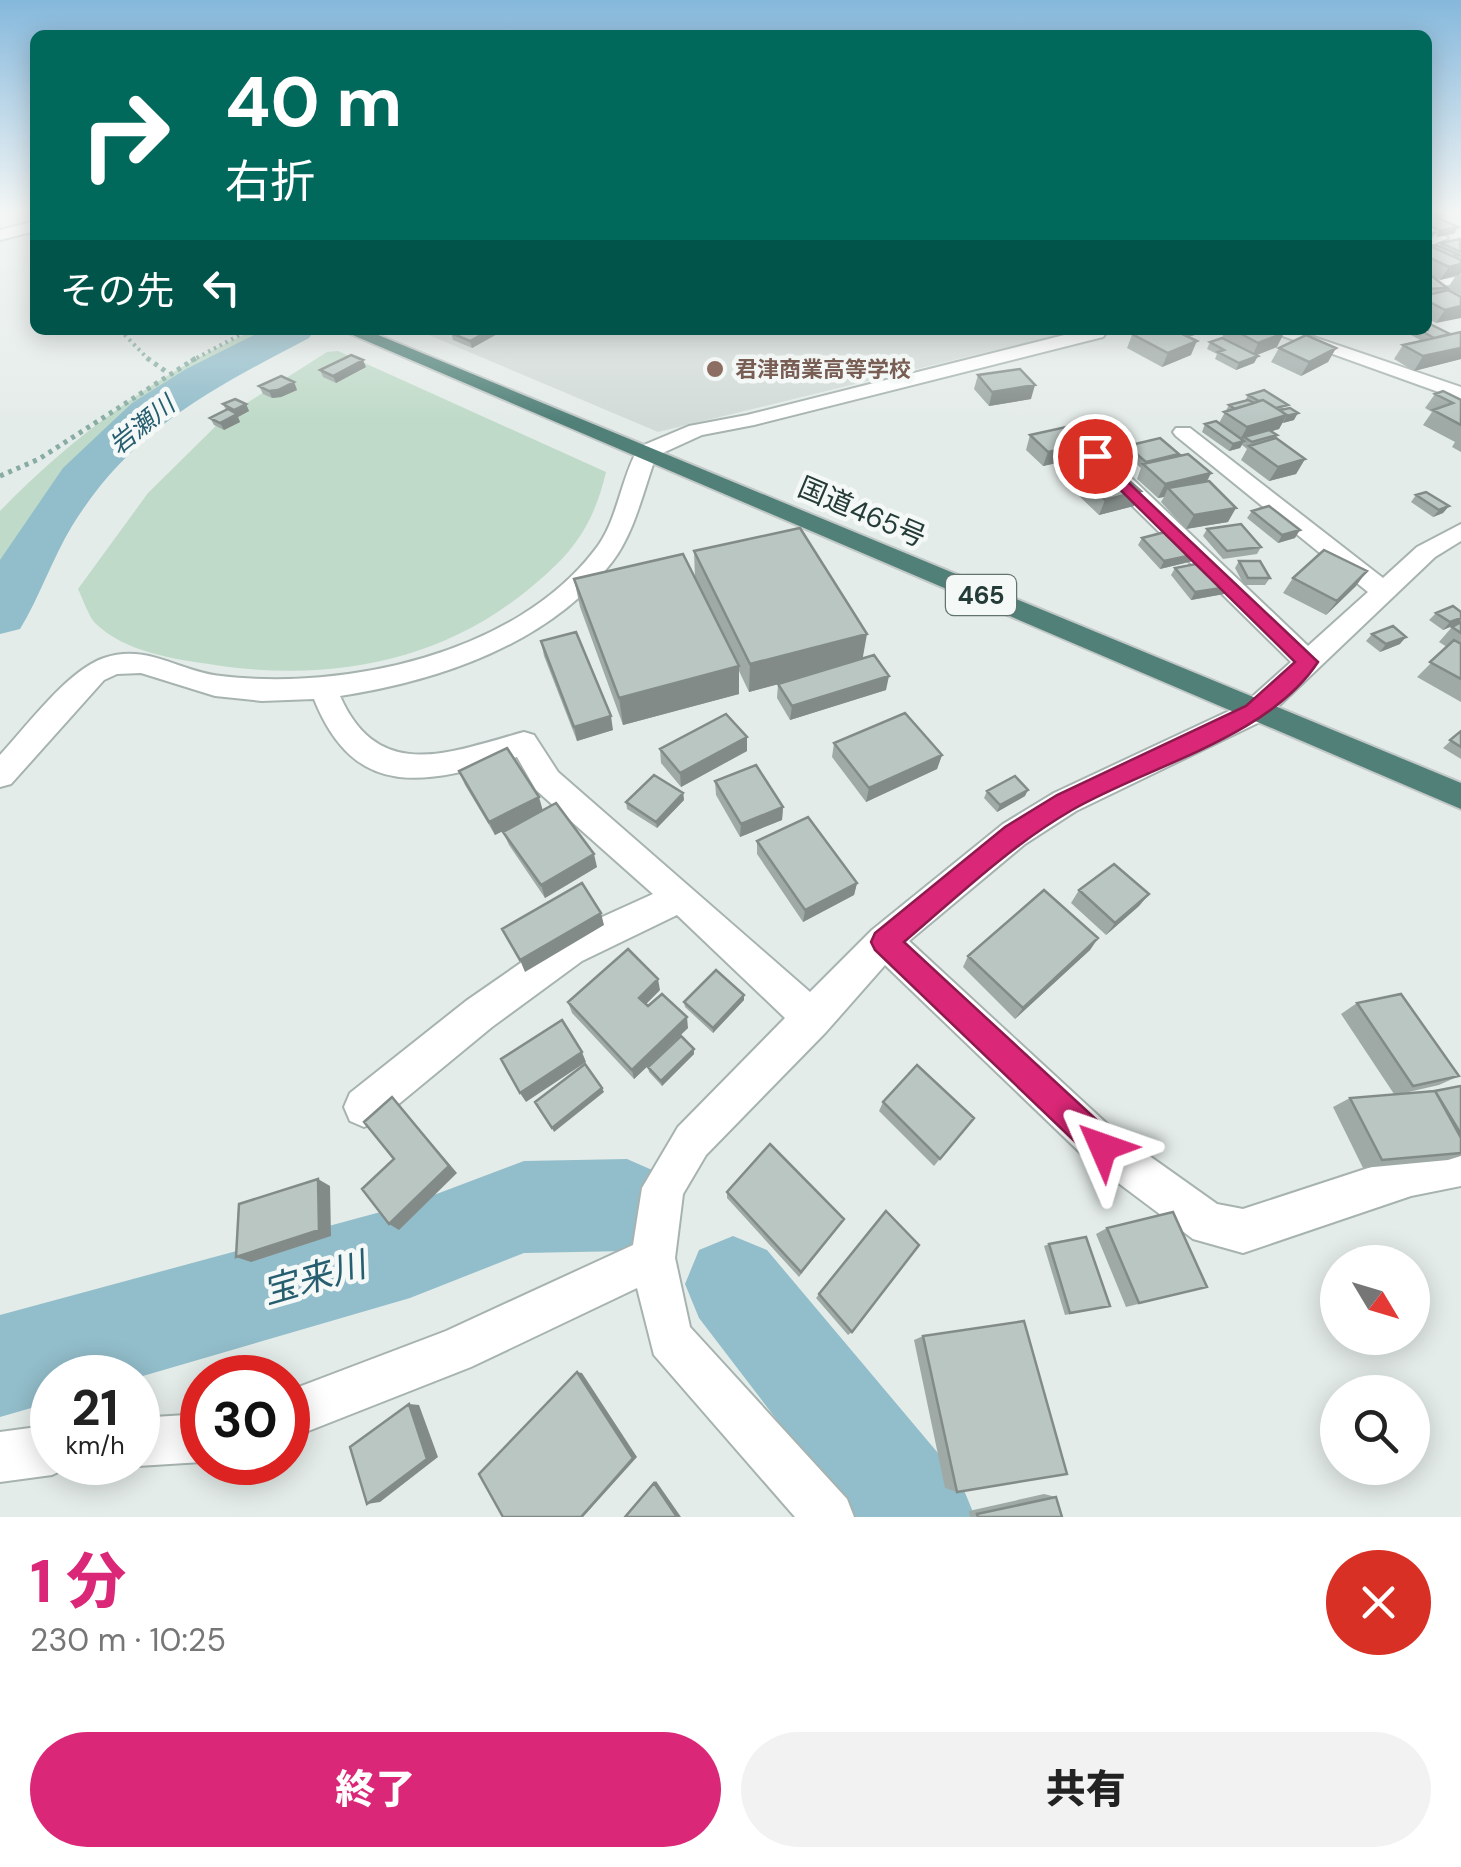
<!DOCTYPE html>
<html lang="ja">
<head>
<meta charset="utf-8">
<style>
	:root { --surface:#fff; --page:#f2f2f2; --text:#222; --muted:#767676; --accent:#db2777 }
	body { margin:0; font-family:"DM Sans","Noto Sans JP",sans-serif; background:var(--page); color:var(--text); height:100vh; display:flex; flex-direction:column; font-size:38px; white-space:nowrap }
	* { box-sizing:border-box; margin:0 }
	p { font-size:32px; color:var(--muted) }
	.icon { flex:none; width:55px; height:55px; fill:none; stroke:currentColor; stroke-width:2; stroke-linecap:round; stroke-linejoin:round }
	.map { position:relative; height:1517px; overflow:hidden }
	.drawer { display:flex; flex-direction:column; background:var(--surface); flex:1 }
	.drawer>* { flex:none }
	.banner { position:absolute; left:30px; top:30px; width:1402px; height:305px; border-radius:15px; box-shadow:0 5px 25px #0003; background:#00695c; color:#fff; overflow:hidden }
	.needle { width:65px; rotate:128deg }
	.buttons { position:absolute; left:1320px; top:1245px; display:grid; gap:20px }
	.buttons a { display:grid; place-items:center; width:110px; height:110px; border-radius:50%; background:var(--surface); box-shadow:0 5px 25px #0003; font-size:50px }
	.speed { position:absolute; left:30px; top:1355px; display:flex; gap:20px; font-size:50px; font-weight:700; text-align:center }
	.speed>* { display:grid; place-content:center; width:130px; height:130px; border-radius:50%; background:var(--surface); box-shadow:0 5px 25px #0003; line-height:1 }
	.speed small { font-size:25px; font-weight:400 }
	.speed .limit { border:15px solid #d22; background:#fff; color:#111 }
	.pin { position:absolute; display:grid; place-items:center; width:85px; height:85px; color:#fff; margin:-42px; border:5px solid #fff; border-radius:50%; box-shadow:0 2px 10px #0007 }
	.me { position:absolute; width:110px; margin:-55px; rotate:313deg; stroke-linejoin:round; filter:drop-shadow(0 0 8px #0008) }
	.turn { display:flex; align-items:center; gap:35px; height:210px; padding:0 30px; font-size:45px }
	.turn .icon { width:130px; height:130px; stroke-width:2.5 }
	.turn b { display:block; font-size:70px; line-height:85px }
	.then { display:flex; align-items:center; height:95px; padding:0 30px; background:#0003; gap:20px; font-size:38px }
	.round { display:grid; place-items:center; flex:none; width:105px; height:105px; border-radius:52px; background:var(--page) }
	.head { display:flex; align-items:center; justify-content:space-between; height:170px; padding:0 30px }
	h1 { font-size:60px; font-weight:800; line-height:75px; color:var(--accent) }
	.primary-button { display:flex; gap:20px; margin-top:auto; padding:20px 30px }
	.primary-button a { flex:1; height:115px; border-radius:60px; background:var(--accent); color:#fff; font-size:40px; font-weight:800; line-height:115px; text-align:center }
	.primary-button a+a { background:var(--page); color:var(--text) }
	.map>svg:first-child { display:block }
</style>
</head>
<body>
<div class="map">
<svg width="1461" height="1517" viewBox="0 0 1461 1517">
	<rect width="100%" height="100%" fill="#e4ece9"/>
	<!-- built -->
	<path fill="#d2dbd8" d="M417 330H1077L658 432Z"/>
	<!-- green -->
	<path fill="#bfdac8" d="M255 330H285L262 349 158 413 96 462 31 535 0 594V511C72 437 160 371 255 330Z
		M338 351 606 472C593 527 572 554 529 589 439 663 329 682 215 665 175 659 126 653 95 623 88 615 83 599 78 589L148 493 225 417 327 352Z"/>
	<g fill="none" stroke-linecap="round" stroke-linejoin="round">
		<!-- river -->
		<path fill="#92bdca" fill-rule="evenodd" d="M264 330H315L309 338C212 389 132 429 72 526 52 559 40 596 20 629L0 634V560L63 468 132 403 186 369Z
			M627 1159 659 1173 673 1205 659 1237 627 1251 524 1253 410 1298 136 1378H52V1402L0 1417V1315L410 1204 524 1161Z
			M733 1236 767 1250 959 1478 975 1517H851L699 1318 685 1284 699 1250Z"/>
		<defs>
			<path id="minor" d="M1440 233 1448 238 1428 247V237Z
				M1461 274V284L1428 287V280Z
				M1084 330 1106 333 1103 337 754 425 702 435 656 456C643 491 635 532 612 562 549 644 438 681 340 696 379 784 450 752 524 732L534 735 558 772 810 992 872 930 1003 824 1054 793 1244 704 1291 662 1087 461 1084 456 1087 451H1103L1308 646 1368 592 1176 436 1173 432 1176 428H1190L1383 578 1417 547 1461 524V541L1435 557 1264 720 1076 811 1025 844 909 941 1117 1133 1217 1204 1243 1209 1411 1154 1461 1144V1186L1411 1196 1243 1253 1193 1239 1089 1161 885 965 826 1032 706 1155 683 1194 675 1258 690 1327 847 1499 854 1517H795L654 1355 637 1288 471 1367 288 1439V1391L446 1331 633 1245 642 1188 678 1127 785 1018 677 915 582 961 492 1027 378 1121 364 1127 350 1121 344 1107 350 1093 466 1001 558 937 653 894 536 790 517 757C427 783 356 803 314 699L262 701 215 696 141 673 117 674 104 680 11 784 0 787V755C27 726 68 670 104 658 147 643 180 672 221 676 344 691 515 654 594 551 618 522 620 479 639 447L689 426 747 415Z
				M1266 330H1293L1461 387V400Z
				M202 1414V1462L138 1466 128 1462H138V1418Z
				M52 1425V1462H71L69 1467 52 1475 0 1482V1432Z"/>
			<path id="tertiary" d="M35 221V231L0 240V230Z"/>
			<path id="trunk" d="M341 330H366L1461 783V809Z"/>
		</defs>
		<!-- minor casing -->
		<use href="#minor" stroke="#a7b3b0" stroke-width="4"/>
		<!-- tertiary casing -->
		<use href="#tertiary" stroke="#a7b3b0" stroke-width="4"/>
		<!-- trunk casing -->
		<use href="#trunk" stroke="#c2c8c7" stroke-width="4"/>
		<!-- path-far1 -->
		<path stroke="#88aca3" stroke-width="4" stroke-dasharray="2.5 4" stroke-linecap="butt" d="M120 330 150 361
			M191 361 249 330"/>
		<!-- path -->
		<path stroke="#88aca3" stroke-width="5" stroke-dasharray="4 5" stroke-linecap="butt" d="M147 358 168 373
			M0 476 39 459 196 358"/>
		<!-- minor -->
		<use href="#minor" fill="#fff" fill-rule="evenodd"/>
		<!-- tertiary -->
		<use href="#tertiary" fill="#fff" fill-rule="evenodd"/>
		<!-- trunk -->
		<use href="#trunk" fill="#508078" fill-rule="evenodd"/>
	</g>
	<!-- wall -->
	<path fill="#9faaa7" d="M1447 209H1461V215Z
		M1461 239V272L1459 274H1461V295L1447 289 1455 277 1440 280 1431 276 1447 288 1445 291 1461 297 1436 323 1428 319V245L1439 246 1441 243Z
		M1123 330H1211L1188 337 1191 355 1162 367 1127 348 1132 335Z
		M1225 330H1278L1277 347 1256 355 1258 356 1254 363 1236 370 1215 359 1217 354 1207 349 1210 342 1222 338Z
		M1384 330H1408L1395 335Z
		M1411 330H1428L1450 334 1461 332V359L1414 371 1394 359 1403 345 1422 341 1409 334Z
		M451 333H499L472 348 453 340Z
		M1279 348H1336L1328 362 1301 376 1271 362Z
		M366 367 336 383 323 377 320 370Z
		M978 375 1031 399 989 406 974 389Z
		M294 382 297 390 281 397 272 398 263 394 259 386Z
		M1435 394 1461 400V452L1452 447 1455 442 1423 425 1432 412 1425 408Z
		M1248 395 1286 409 1294 420 1282 423 1279 429 1271 431 1277 435 1275 439 1305 459 1296 474 1269 481 1241 460 1247 449 1242 445 1240 448 1229 451 1202 432 1205 424 1219 423 1229 405 1245 401Z
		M223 404H246L249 411 238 417 240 422 224 430 214 425 210 418 226 410Z
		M1030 435 1094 442 1088 456 1103 475 1141 491 1134 506 1099 515 1078 495 1082 484 1069 486 1056 468 1057 463 1043 466 1026 450Z
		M1127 446 1179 454 1177 456 1211 473 1207 482 1228 522 1186 529 1161 502 1164 497 1158 498 1137 479 1141 468 1124 453Z
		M1416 495 1449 506 1443 513 1433 517 1411 502Z
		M1252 511 1295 538 1278 543 1247 518Z
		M1207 529 1261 547 1257 554 1223 559 1203 536Z
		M1142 538 1193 561 1160 569 1138 545Z
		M694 551 863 658 886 690 790 720 777 698 778 684 749 692 739 671V694L623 725 580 607 574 579H695Z
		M1239 561 1270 578 1265 585H1244L1235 568Z
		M1175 568 1224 594 1191 600 1171 575Z
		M1293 578 1356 586 1326 615 1283 593Z
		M1461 612V621L1459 623 1443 630 1429 620 1436 613Z
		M1461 622V702L1417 677 1447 647 1439 642 1452 627Z
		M1372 634 1400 644 1380 652 1366 641Z
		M541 641 613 730 577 741 544 656Z
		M1461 731V759L1443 748Z
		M747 737V751L681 787 661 763 660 749Z
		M834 743 942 755 937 769 866 802 832 757Z
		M459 771 542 810 597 867 545 898 509 845 503 832 530 817 495 835 465 785Z
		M715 781 783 807 782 820 740 837 716 795Z
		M987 791 1025 796 997 812 984 798Z
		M683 793 684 800 657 828 627 809 626 802Z
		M757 841 857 883 854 895 803 922 757 854Z
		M1079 890 1149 894 1139 906 1106 935 1071 903Z
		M1098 938 1090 950 1015 1019 963 967 968 956Z
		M660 990 646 1004 688 1028 634 1079 572 1013 568 1002Z
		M744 1000 713 1033 685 1007 684 1002Z
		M1357 1003 1459 1076 1439 1085 1400 1094 1461 1087V1156L1448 1160 1363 1168 1333 1107 1350 1098 1394 1094 1341 1014Z
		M694 1049V1054L662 1086 649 1072 648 1067Z
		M883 1102 974 1118 934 1166 879 1111Z
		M727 1192 840 1225 799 1277 727 1198Z
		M886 1211 852 1332 848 1335 816 1298Z
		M1107 1228 1207 1287 1126 1307 1096 1234Z
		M1049 1244 1110 1306 1065 1315 1044 1246Z
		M923 1336 957 1492 945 1488 914 1340Z
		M1044 1494 1056 1497 1062 1517H970L969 1511Z"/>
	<!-- shaded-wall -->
	<path fill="#828b88" d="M1447 211 1443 217 1428 220V214Z
		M1458 227 1454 234 1436 237 1440 231Z
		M1436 231 1432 238 1428 239V233Z
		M1461 264V272L1458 276 1456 275 1440 280 1449 267Z
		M1461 306V318L1436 323 1445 310Z
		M490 330H499V333L472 348 470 341Z
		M1191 330H1211L1188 337Z
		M1284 333 1277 347 1252 357 1258 343Z
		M1197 341 1191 355 1162 367 1168 353Z
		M1336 348 1328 362 1301 376 1309 362Z
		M1461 348V359L1414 371 1423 356Z
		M1258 356 1254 363 1236 370 1239 363Z
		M363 360 366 367 336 383 333 376Z
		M294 382 297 390 281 397 272 398 269 391Z
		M1035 385 1031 399 989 406 992 392Z
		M246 404 249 411 238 417 240 422 224 430 220 423 236 415 234 410Z
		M1298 413 1294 420 1283 423 1287 416Z
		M1287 415 1279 429 1247 439 1244 437 1242 441 1239 442 1247 427Z
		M1244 441 1240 448 1229 451 1233 444Z
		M1094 442 1088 456 1058 460 1057 463 1043 466 1048 452Z
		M1305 459 1296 474 1269 481 1278 467Z
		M1211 473 1203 488H1168L1164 497 1158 498 1165 484Z
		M1141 491 1134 506 1099 515 1105 500Z
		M1449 506 1443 513 1433 517 1439 510Z
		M1236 508 1228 522 1186 529 1194 515Z
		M1300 530 1295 538 1278 543 1282 535Z
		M1197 554 1193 561 1160 569 1164 561Z
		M1367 571 1356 586 1326 615 1337 601Z
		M1228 587 1224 594 1191 600 1195 592Z
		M1461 618 1459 623 1443 630 1450 622Z
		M867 634 862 662 749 692 750 664Z
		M1406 637 1400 644 1380 652 1386 644Z
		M739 666V694L623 725 619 698Z
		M889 676 886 690 790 720 792 706Z
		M611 716 613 730 577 741 574 727Z
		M747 737V751L681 787 680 773Z
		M942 755 937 769 866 802 869 788Z
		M1028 790 1025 796 997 812 1000 805Z
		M683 793 684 800 657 828 656 822Z
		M539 797 543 811 495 835 489 822Z
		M783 807 782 820 740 837 741 824Z
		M594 854 597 867 545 898 541 885Z
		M857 883 854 895 803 922 805 910Z
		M1149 894 1139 906 1106 935 1115 923Z
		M601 913 604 925 525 972 520 960Z
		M1098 938 1090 950 1015 1019 1023 1008Z
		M658 979 660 990 642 1008 639 998Z
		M744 995V1000L713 1033V1028Z
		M687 1017 688 1028 634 1079 632 1070Z
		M694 1049V1054L662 1086 661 1081Z
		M582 1052 586 1062 526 1102 520 1093Z
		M602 1088 604 1092 554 1132 552 1128Z
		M392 1097 457 1173 399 1230 389 1224 449 1166Z
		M318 1179 330 1186 331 1236 251 1262 236 1257Z
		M577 1372 582 1373 637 1457 583 1517H581Z
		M409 1404 419 1405 438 1457 380 1502 367 1504Z
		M656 1481 681 1517H677L654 1483Z"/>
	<!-- building -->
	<path fill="#b9c6c2" stroke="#828b88" stroke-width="2.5" d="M1428 209H1444L1447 211 1428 214Z
		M1431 215 1458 227 1440 231 1428 225V216Z
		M1460 239 1461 252 1441 243Z
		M1428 245 1461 260V264L1449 267 1428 257Z
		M1436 245 1459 255 1452 256 1430 246Z
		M1428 273 1447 288 1428 289Z
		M1448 290 1461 297V306L1445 310 1428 301V295Z
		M1428 323 1450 334 1434 338 1420 330H1428Z
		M456 330H490L470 341 451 333Z
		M1143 330H1174L1197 341 1168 353 1132 334Z
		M1234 330H1278L1284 333 1258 343Z
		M1461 332V348L1423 356 1403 345Z
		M1306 335 1336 348 1309 362 1279 348Z
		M1222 338 1258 356 1239 363 1218 352 1224 350 1210 342Z
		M351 355 363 360 333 376 320 370Z
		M1020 369 1035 385 992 392 978 375Z
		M281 376 294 382 278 390 269 391 259 386Z
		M1264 390 1288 405 1276 408 1263 400 1259 401 1248 395Z
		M1443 391 1461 400V425L1433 410 1453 403 1435 394Z
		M235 399 246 404 234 410 223 404Z
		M1248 400 1254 403 1235 409 1229 405Z
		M1263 400 1287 415 1247 427 1224 412Z
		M1290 408 1298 413 1287 416 1280 410Z
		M228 409 237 414 220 423 210 418Z
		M1216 421 1244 441 1233 444 1205 424Z
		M1075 425 1094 442 1048 452 1030 435Z
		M1269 430 1277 435 1252 442 1244 437Z
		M1160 438 1179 454 1146 462 1127 446Z
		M1276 438 1305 459 1278 467 1249 446Z
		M1188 454 1211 473 1165 484 1143 464Z
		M1089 457 1103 475 1072 478 1058 460Z
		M1118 471 1141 491 1105 500 1083 480Z
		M1209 481 1236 508 1194 515 1168 488Z
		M1426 492 1449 506 1439 510 1416 495Z
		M1269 506 1300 530 1282 535 1252 511Z
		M1241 524 1261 547 1227 551 1207 529Z
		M800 528 867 634 750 664 694 551Z
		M1173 530 1197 554 1164 561 1142 538Z
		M1324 550 1367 571 1337 601 1293 578Z
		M683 554 739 666 619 698 574 579Z
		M1239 561H1260L1270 578H1248Z
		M1206 562 1228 587 1195 592 1175 568Z
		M1453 606 1461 612V618L1450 622 1436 613Z
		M1461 622V633L1452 627Z
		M1393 626 1406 637 1386 644 1372 634Z
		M576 632 611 716 574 727 541 641Z
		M1454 640 1461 644V679L1430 662Z
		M874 655 889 676 792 706 778 684Z
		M905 713 942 755 869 788 834 743Z
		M726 714 747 737 680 773 660 749Z
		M1461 731V747L1450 740Z
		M507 748 539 797 489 822 459 771Z
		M756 765 783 807 741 824 715 781Z
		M654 775 683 793 656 822 626 802Z
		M1015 776 1028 790 1000 805 987 791Z
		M556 803 594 854 541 885 503 832Z
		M808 817 857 883 805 910 757 841Z
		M1114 864 1149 894 1115 923 1079 890Z
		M582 883 601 913 520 960 502 929Z
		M1044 890 1098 938 1023 1008 968 956Z
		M628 949 658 979 639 998 648 1006 662 994 687 1017 632 1070 568 1002Z
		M716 970 744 995 713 1028 684 1002Z
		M1401 994 1459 1076 1413 1086 1357 1003Z
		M562 1020 582 1052 520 1093 501 1059Z
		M681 1036 694 1049 661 1081 648 1067Z
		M585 1064 602 1088 552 1128 535 1102Z
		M917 1065 974 1118 940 1159 883 1102Z
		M1460 1086 1461 1087V1134L1435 1091Z
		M1435 1091 1461 1138V1153L1382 1160 1350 1098Z
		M392 1097 449 1166 389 1224 362 1189 394 1159 364 1122Z
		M770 1144 844 1219 801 1272 727 1192Z
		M318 1179 319 1230 236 1257 239 1204Z
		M886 1211 919 1245 852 1332 819 1294Z
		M1173 1212 1207 1287 1139 1303 1107 1228Z
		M1086 1237 1110 1306 1070 1313 1049 1244Z
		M1024 1321 1067 1474 957 1492 923 1336Z
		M577 1372 633 1458 581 1517H503L479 1474Z
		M409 1404 427 1459 367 1504 350 1447Z
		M654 1483 677 1517H625Z
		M1056 1497 1062 1517H978L977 1514Z"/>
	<!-- sky -->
	<linearGradient id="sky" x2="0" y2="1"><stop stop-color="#85b8dc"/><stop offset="0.5" stop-color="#f3f6f5"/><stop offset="1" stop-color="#f3f6f5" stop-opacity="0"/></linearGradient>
	<rect width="1461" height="422" fill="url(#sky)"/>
	<!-- route -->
	<path fill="#db2777" stroke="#8e194d" stroke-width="2.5" d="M1095 451 1318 662C1268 738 1148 766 1072 810 1010 846 958 896 904 942L1114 1136 1118 1147 1114 1158 1103 1162 1092 1158 875 950 871 942 875 933 1005 827 1057 795 1246 706 1295 662 1089 459 1087 456Z"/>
	<!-- markers -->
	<circle fill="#8d6e63" stroke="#f4f8f6" stroke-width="4" cx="715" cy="369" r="10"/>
	<g text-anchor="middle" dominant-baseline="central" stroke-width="9" stroke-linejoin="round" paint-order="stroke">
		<!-- far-education labels -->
		<g font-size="22" font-weight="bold" fill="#785e54" stroke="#f4f8f6" text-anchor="start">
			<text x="735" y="369">君津商業高等学校</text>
		</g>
		<!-- far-water labels -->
		<g font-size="25" font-style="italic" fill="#265e70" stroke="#f4f8f6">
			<text transform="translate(142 425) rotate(-39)">岩瀬川</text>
		</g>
		<!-- shield labels -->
		<rect fill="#f4f8f6" stroke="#637470" stroke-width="2.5" x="946" y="575" width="70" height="40" rx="8"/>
		<g font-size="25" font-weight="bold" fill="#253b37">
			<text x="981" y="595">465</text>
		</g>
		<!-- street labels -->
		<g font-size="28" fill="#253b37" stroke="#f4f8f6">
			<text transform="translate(862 512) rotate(23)">国道465号</text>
		</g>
		<!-- near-water labels -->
		<g font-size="35" font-style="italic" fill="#265e70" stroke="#f4f8f6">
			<text transform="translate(314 1278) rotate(-16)">宝来川</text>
		</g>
	</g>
</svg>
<div class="buttons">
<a><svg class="needle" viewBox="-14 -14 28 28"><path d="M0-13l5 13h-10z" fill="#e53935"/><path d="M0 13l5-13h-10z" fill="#767676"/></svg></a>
<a><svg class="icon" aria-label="search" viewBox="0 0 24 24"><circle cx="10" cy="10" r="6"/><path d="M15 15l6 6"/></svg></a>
</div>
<div class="speed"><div>21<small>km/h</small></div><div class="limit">30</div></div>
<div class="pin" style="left:1095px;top:456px;background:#d93025"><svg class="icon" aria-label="arrive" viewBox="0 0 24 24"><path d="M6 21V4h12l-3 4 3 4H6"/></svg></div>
<svg class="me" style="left:1103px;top:1147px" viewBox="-20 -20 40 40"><path d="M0-17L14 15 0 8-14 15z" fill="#db2777" stroke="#fff" stroke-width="4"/></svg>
<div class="banner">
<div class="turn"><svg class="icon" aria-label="right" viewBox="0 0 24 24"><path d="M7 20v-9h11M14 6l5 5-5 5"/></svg><div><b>40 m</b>右折</div></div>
<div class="then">その先<svg class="icon" aria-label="left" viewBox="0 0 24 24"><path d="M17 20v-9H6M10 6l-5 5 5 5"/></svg></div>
</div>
</div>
<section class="drawer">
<div class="head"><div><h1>1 分</h1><p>230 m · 10:25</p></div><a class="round" style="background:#d93025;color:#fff"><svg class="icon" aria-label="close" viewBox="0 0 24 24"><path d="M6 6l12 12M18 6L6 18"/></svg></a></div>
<div class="primary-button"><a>終了</a><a>共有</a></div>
</section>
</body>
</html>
